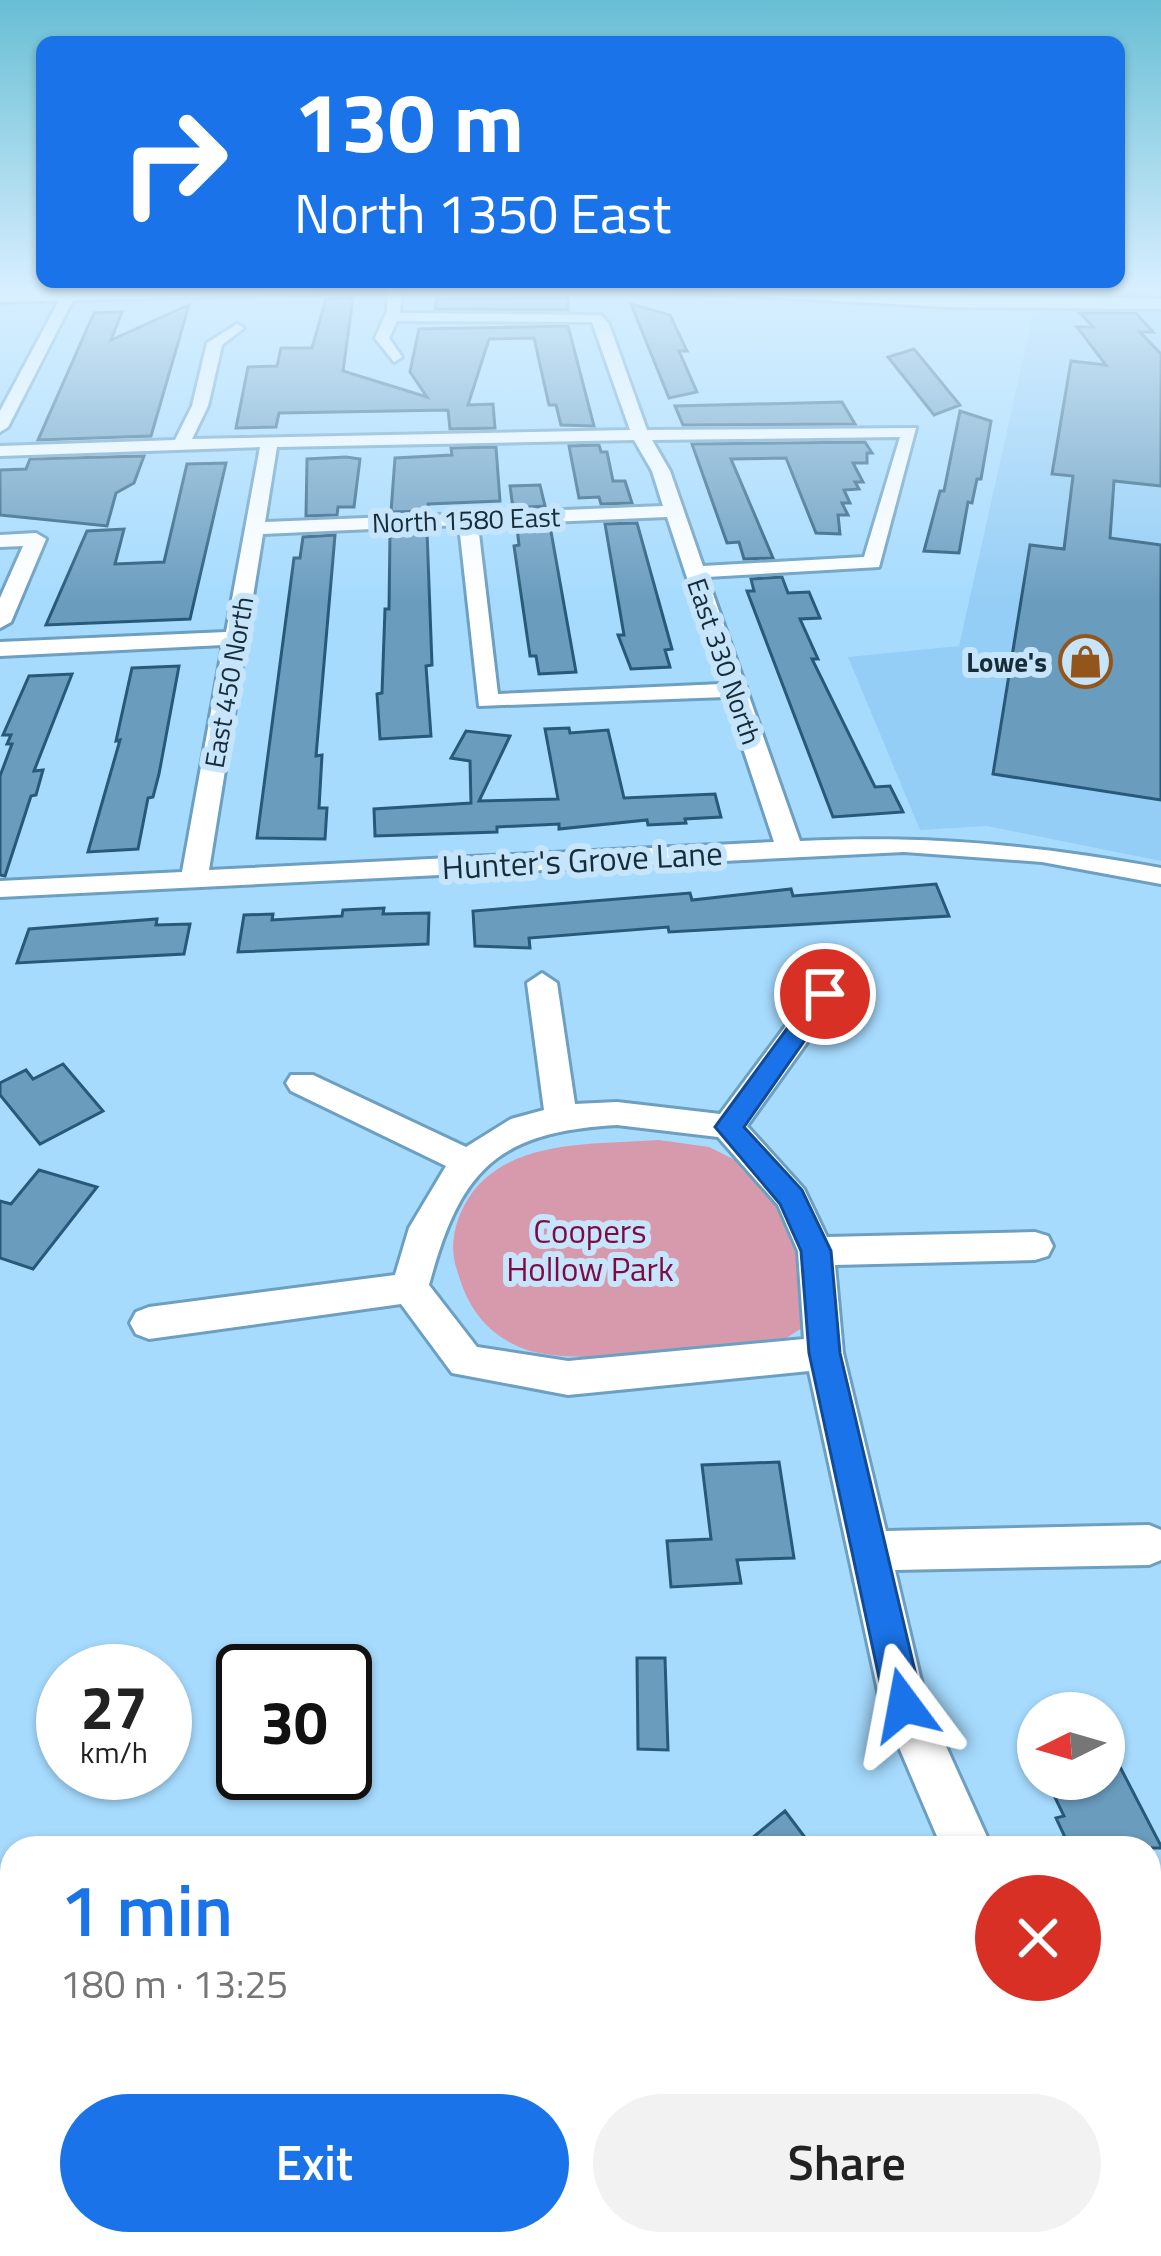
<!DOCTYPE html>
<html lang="en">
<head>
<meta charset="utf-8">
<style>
	:root { --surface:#fff; --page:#f2f2f2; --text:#222; --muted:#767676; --accent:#1a73e8 }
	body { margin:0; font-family:"Titillium Web",sans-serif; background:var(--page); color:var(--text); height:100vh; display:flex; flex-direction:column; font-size:45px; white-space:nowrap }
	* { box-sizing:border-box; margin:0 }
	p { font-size:39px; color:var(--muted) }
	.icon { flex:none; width:66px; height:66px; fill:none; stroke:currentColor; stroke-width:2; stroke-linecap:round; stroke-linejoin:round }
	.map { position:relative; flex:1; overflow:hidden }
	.sheet { position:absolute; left:0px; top:1836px; width:1161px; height:420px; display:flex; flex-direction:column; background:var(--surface); border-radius:36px 36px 0 0; box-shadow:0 3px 9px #0004 }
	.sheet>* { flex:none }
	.top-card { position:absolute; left:36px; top:36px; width:1089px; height:252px; border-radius:18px; box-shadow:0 3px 9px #0004; background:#1a73e8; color:#fff; overflow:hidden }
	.needle { width:78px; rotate:265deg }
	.fabs { position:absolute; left:1017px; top:1692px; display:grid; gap:24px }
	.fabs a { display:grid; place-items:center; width:108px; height:108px; border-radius:50%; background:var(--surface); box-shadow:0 3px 9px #0004; font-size:60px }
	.speed { position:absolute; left:36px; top:1644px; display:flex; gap:24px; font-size:60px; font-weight:700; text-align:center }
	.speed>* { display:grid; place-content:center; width:156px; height:156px; border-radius:50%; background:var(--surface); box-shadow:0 3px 9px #0004; line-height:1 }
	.speed small { font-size:30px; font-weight:400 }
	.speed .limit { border:6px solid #111; border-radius:18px; background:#fff; color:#111 }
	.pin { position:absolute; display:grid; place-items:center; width:102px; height:102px; color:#fff; margin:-51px; border:6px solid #fff; border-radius:50%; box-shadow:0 3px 12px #0007 }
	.me { position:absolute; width:132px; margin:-66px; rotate:347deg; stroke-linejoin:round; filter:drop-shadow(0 0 9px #0008) }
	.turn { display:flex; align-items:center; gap:42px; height:252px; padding:0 60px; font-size:54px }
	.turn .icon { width:156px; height:156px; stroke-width:2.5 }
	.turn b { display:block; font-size:84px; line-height:102px }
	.round { display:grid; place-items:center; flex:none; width:126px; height:126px; border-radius:63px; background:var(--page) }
	.head { display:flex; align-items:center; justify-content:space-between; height:204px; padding:0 60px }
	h1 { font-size:72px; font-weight:600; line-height:90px; color:var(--accent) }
	.button { display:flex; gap:24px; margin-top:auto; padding:24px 60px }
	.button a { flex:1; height:138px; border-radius:72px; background:var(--accent); color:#fff; font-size:48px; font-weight:600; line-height:138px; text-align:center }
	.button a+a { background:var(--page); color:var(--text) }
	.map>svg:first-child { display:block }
</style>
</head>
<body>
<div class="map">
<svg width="1161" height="2256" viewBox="0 0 1161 2256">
	<rect width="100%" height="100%" fill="#a6dbfe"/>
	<!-- built -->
	<path fill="#94cdf5" d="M1161 309V861L987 826 920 830 848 657 959 646 1034 310Z"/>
	<!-- green -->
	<path fill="#d799ac" d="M659 1140 709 1147 751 1168 793 1224 807 1318 802 1328 780 1342C719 1346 567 1371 517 1346 483 1330 467 1305 457 1270 450 1250 453 1228 463 1208 498 1137 592 1145 659 1140Z"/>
	<!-- building -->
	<path fill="#6a9cbe" stroke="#285978" stroke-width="3" d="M353 298 343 371 427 397 410 372 419 329 568 326 594 426 561 425 556 405H549L534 338 489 339 468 405 493 404 495 428 450 429 448 410 279 413 276 427 236 428 248 367 277 366 281 348H312L326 299Z
		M568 298V310L435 309 437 299Z
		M631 304 670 315 687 351H679L697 392 669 398Z
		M189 305 151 436 38 440 94 313 122 312 111 340Z
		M1080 313H1136L1153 332H1140L1161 354V486L1114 481 1110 538 1161 545V800L993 774 1030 545 1064 549 1073 476 1052 474 1071 361 1106 365 1077 327H1093Z
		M914 349 960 405 934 415 888 357Z
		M842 402 855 424 683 425 675 406Z
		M960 411 991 421 981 479H977L972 503 968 502 959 553 924 551 940 491H944Z
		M865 442 872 453H867V463H853L863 482H855L859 489 844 490 850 503H842L848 515H838L840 534 816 533 786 458 731 459 773 558 744 559 739 542 727 543 692 444Z
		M599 445 601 452H607L613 481H625L632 503 601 504 599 497 579 498 569 446Z
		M496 447 500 501 428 504V511L391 512 395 458 452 455 451 448Z
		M144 456 134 483 116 493 107 526 0 515V470L26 469 30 459Z
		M346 457 360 459 354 507H338L337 515 306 516 307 459Z
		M226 463 190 619 46 625 87 531 124 529 115 564 164 562 187 464Z
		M540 485 545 506 513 508 510 486Z
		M637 523 672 649 665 650 670 667 631 669 618 635H624L605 524Z
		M550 526 576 672 539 674 536 656H530L514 546 519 545 517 528Z
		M427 531 432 665 426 666 431 736 380 739 377 694 382 693 385 609H389L390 533Z
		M335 535 316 756 322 755 319 808H327L325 839 257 838 294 558H300L303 537Z
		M782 577 788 593 809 592 820 618 800 619 818 659H812L875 787 890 786 903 812 833 817 747 591H754L751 579Z
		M179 666 159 774 153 797 148 798 138 849 88 852 120 740 116 741 132 668Z
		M72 674 34 771 43 770 36 795 31 796 5 876 0 875V776L12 744H7L11 735H3L29 676Z
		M569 728 570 733 608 730 624 798 715 794 721 817 685 819 686 823 648 825 647 820 559 829V824L497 827V832L375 836 374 809 471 803 470 761 451 758 466 731 510 736 479 801 558 799 545 729Z
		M936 884 949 916 669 932 668 927 529 938 530 948 475 946 473 911 690 893 692 900 791 889 793 896Z
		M384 908 383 914 429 913 428 944 238 952 244 915 273 914 272 920 342 916 343 910Z
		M157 919 156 925 190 924 184 954 17 963 29 929Z
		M63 1064 103 1111 40 1144 0 1095V1083L26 1070 33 1079Z
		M39 1170 97 1187 33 1269 0 1258V1201L11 1204Z
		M779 1462 794 1558 737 1560 741 1583 671 1587 667 1541 711 1539 702 1465Z
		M637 1658H665L668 1750 638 1749Z
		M1104 1736 1161 1846V1848H1070L1056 1818 1064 1816 1049 1785 1068 1779H1104Z
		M785 1811 813 1848H740Z"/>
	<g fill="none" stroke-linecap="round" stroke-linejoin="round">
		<defs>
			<path id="minor" d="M388 287H402L400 313 601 315 609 324 647 430 916 428 879 567 707 577 800 841C929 835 1035 845 1161 868V884L1042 862 904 852 0 897V881L182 872 223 645 0 656V642L226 632 260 447 0 456V446L175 440 192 406 207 343 237 324 244 328 222 345 208 406 192 439 630 430 592 322 397 321 389 338 402 357 394 362 375 338 387 311ZM900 437 864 557 703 566 670 471 652 440ZM634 440 652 471 663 506 265 522 277 447ZM667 517 722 684 498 694 478 525ZM459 525 479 706 726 697 774 842 209 870 263 534Z
				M63 293 75 296 8 427 0 432V411Z
				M36 533 46 539 11 622 0 628V598L23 546 0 547V535Z
				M542 973 557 983 575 1104 617 1102 720 1114 814 988H836L840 995 836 1002 747 1126 804 1189 827 1237 1035 1232 1048 1236 1053 1246 1048 1256 1035 1260 835 1265 843 1353 886 1531 1149 1525 1161 1530V1560L1149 1565 895 1570 926 1702 992 1848H942L881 1705 809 1371 568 1395 452 1373 401 1304 149 1339 136 1334 130 1323 136 1312 149 1307 395 1275 409 1228 446 1166 291 1091 286 1083 291 1075H313L466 1147 511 1119 544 1110 527 983ZM617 1125 718 1137 778 1205 798 1251 804 1339 568 1361 477 1347 429 1285C460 1170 496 1132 617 1125Z"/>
			<path id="tertiary" d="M208 287H408L399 292 0 302V292Z
				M667 287 1161 299V309L949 307 675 292Z"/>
			<path id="secondary" d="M1161 2077V2159L1149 2162V2080Z
				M74 2244H257L252 2256H69Z"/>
		</defs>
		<!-- minor casing -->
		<use href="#minor" stroke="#6d9fc1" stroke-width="6"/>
		<!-- tertiary casing -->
		<use href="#tertiary" stroke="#6d9fc1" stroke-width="6"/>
		<!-- secondary casing -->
		<use href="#secondary" stroke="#6d9fc1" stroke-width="6"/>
		<!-- minor -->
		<use href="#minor" fill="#fff" fill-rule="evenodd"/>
		<!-- tertiary -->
		<use href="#tertiary" fill="#fff" fill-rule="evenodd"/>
		<!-- secondary -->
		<use href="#secondary" fill="#fff" fill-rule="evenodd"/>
	</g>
	<!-- sky -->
	<linearGradient id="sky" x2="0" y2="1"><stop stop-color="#68bed4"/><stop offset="0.48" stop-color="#d7efff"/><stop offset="1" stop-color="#d7efff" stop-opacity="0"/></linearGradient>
	<rect width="1161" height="602" fill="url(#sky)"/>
	<!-- route -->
	<path fill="#1a73e8" stroke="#114b97" stroke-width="3" d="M825 986 837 994 744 1127 802 1190 831 1251 840 1353 923 1705 917 1719 904 1724 890 1719 885 1705 809 1353 801 1251 780 1204 715 1127 816 989Z"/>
	<!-- icons -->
	<defs>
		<symbol id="shop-ring" viewBox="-11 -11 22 22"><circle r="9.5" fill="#c6e5fb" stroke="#94551b" stroke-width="1.5"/><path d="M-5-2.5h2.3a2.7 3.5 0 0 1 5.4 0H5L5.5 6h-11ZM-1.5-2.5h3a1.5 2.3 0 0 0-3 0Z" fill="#94551b"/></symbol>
	</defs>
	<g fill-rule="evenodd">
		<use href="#shop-ring" x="1056" y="632" width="59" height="59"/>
	</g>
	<g text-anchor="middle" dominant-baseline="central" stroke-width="12" stroke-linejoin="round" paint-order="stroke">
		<!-- far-street labels -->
		<g font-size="27" fill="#172c39" stroke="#c6e5fb">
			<text transform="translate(466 519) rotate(-2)">North 1580 East</text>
			<text transform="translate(725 661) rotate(71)">East 330 North</text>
			<text transform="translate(228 682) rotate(-80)">East 450 North</text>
		</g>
		<!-- far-poi labels -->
		<g font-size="27" font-weight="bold" fill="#172c39" stroke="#c6e5fb" text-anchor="end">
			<text x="1047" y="661">Lowe's</text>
		</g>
		<!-- street labels -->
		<g font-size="33" fill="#172c39" stroke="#c6e5fb">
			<text transform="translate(582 860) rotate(-3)">Hunter's Grove Lane</text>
		</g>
		<!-- park labels -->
		<g font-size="33" fill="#7d0a43" stroke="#c6e5fb">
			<text x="590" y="1231">Coopers<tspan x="590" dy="38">Hollow Park</tspan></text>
		</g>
	</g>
</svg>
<div class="fabs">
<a><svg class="needle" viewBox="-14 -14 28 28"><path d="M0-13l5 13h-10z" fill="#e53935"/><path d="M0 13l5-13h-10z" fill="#767676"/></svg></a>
</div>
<div class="speed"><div>27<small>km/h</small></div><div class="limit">30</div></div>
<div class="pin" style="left:825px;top:994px;background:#d93025"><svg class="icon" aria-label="arrive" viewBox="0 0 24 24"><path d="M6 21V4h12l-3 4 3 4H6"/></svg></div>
<svg class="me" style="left:904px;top:1705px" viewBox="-20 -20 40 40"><path d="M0-17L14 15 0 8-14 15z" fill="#1a73e8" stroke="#fff" stroke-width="4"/></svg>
<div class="top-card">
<div class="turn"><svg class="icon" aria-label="right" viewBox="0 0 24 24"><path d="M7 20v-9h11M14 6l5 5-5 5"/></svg><div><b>130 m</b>North 1350 East</div></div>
</div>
<section class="sheet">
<div class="head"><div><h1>1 min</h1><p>180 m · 13:25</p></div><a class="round" style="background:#d93025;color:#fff"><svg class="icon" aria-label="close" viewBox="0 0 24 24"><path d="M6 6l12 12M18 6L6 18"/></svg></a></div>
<div class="button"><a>Exit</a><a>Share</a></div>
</section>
</div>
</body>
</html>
